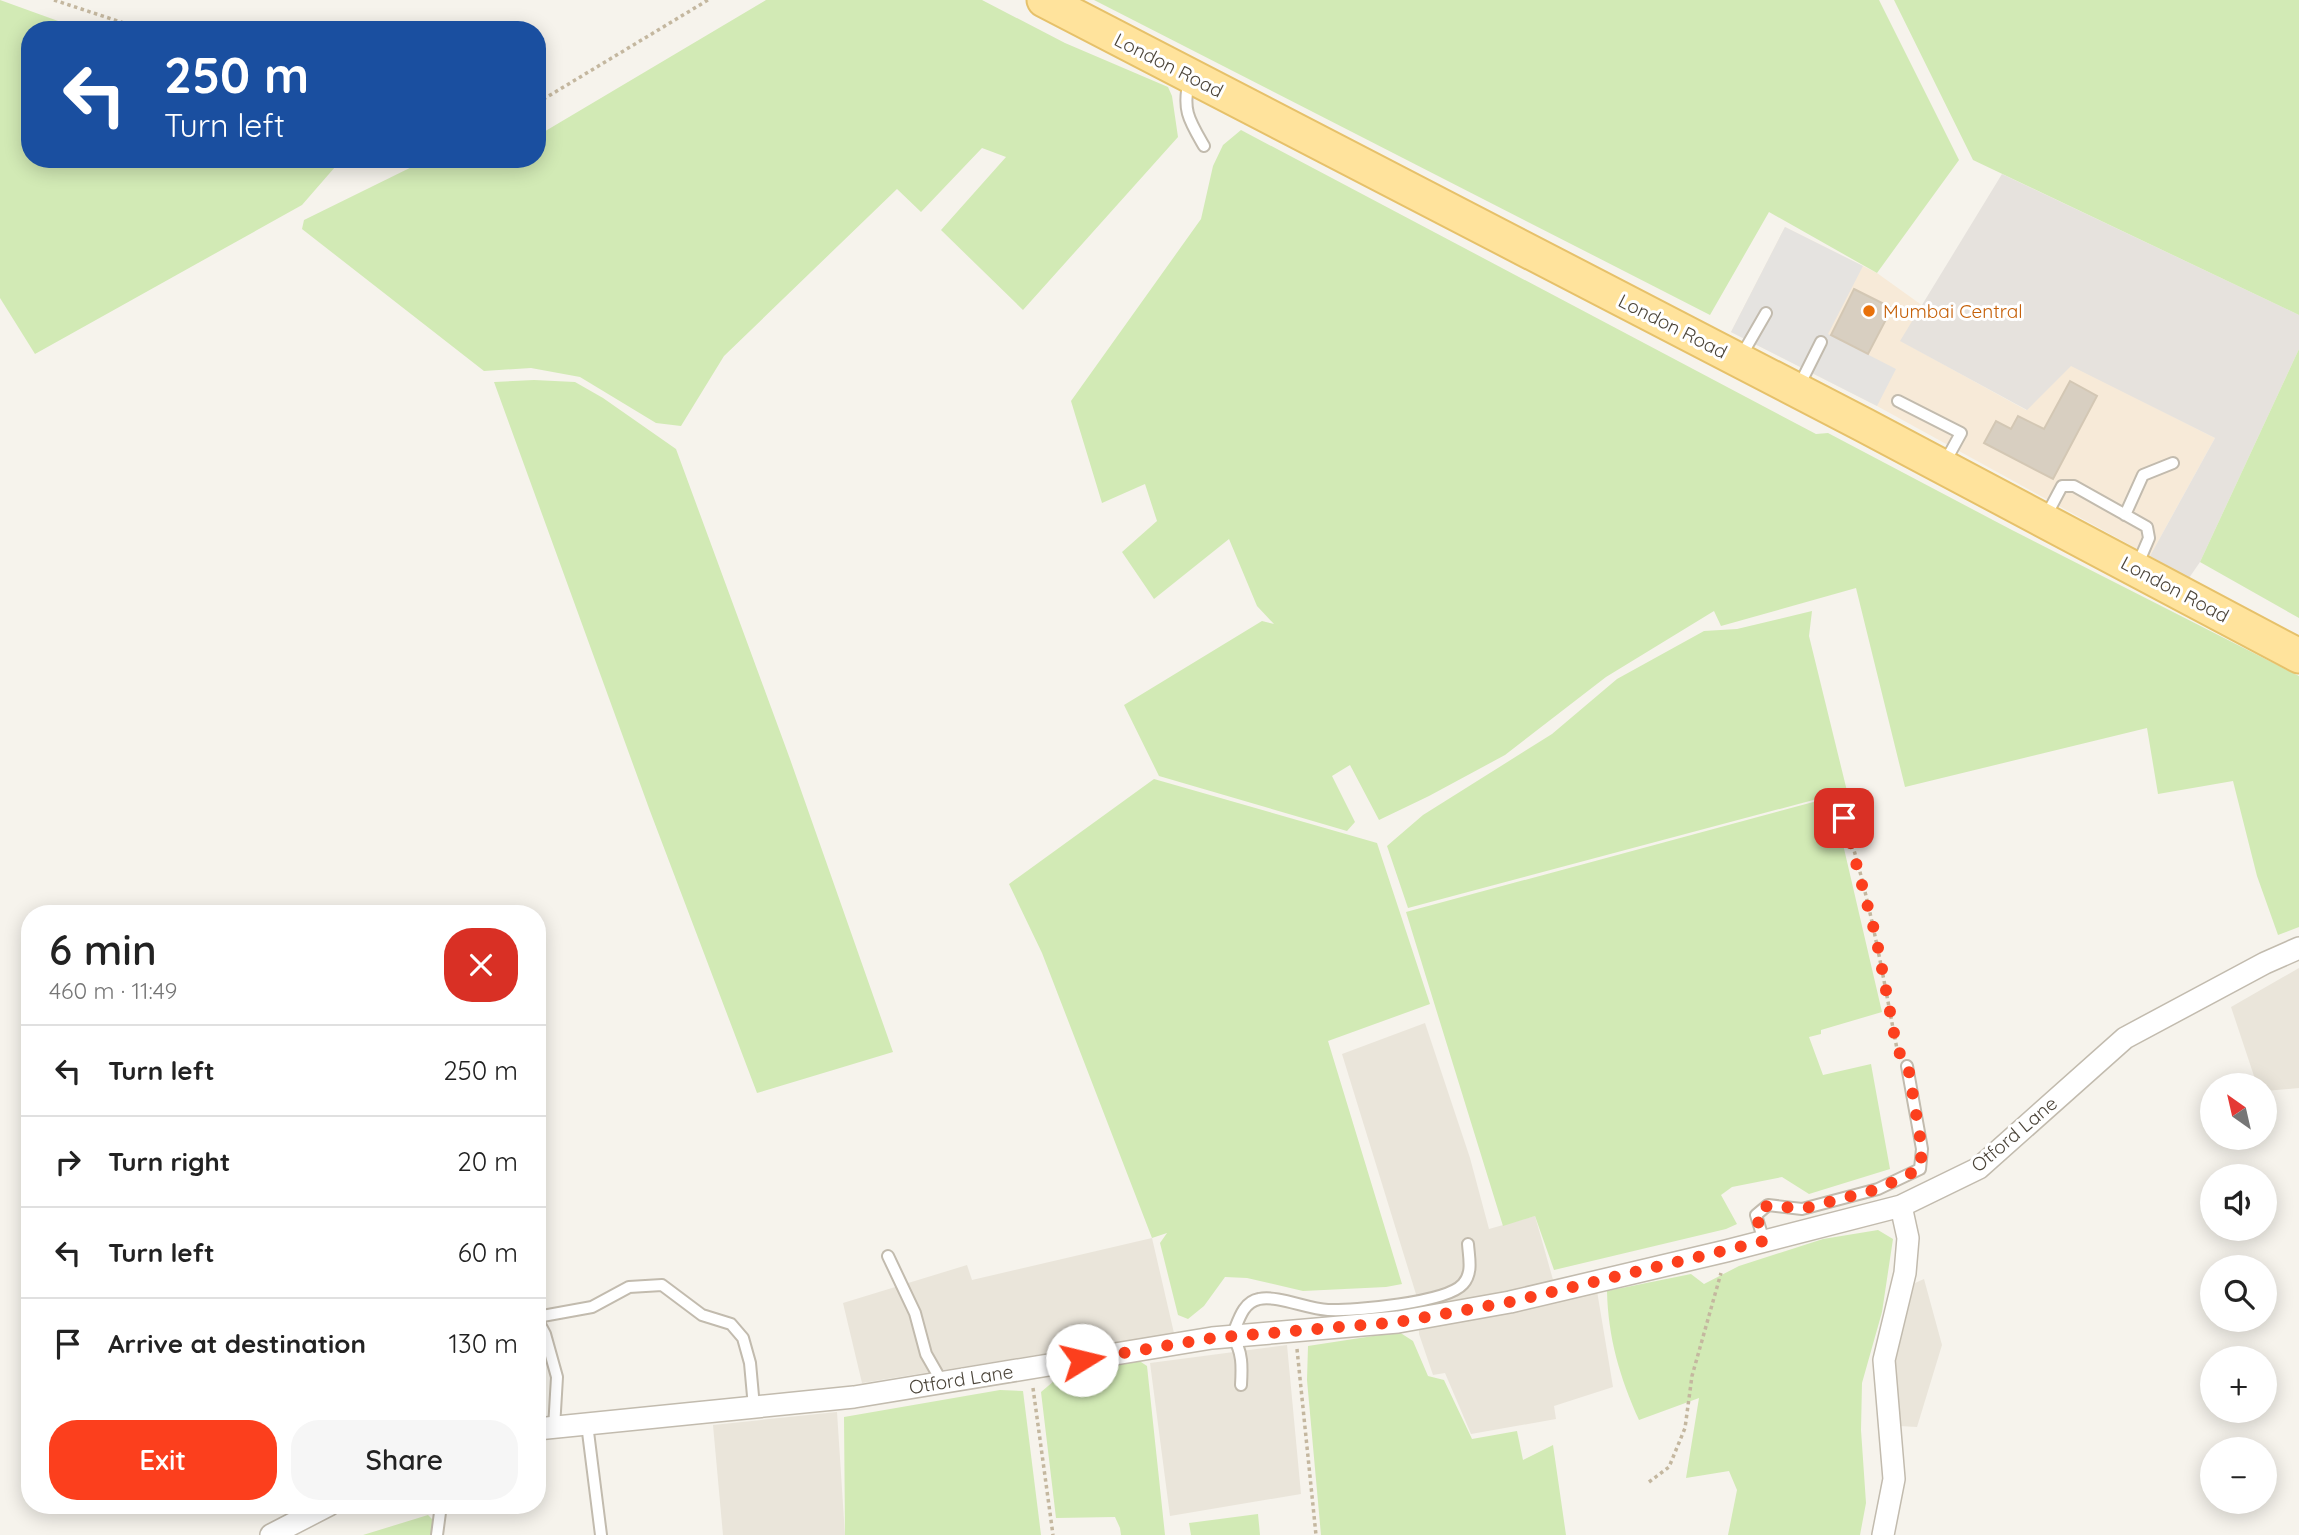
<!DOCTYPE html>
<html lang="en">
<head>
<meta charset="utf-8">
<style>
	:root { --surface:#fff; --page:#f6f6f6; --text:#222; --muted:#767676; --line:#e0e0e0; --accent:#fc3f1d }
	body { margin:0; font-family:Quicksand,sans-serif; background:var(--page); color:var(--text); height:100vh; display:flex; flex-direction:column; font-size:26px; white-space:nowrap }
	* { box-sizing:border-box; margin:0 }
	p { font-size:23px; color:var(--muted) }
	.icon { flex:none; width:38px; height:38px; fill:none; stroke:currentColor; stroke-width:2; stroke-linecap:round; stroke-linejoin:round }
	.map { position:relative; flex:1; overflow:hidden }
	.drawer { position:absolute; left:21px; top:905px; width:525px; height:609px; display:flex; flex-direction:column; background:var(--surface); border-radius:28px; box-shadow:0 4px 18px #0003 }
	.drawer>* { flex:none }
	.top-card { position:absolute; left:21px; top:21px; width:525px; height:147px; border-radius:28px; box-shadow:0 4px 18px #0003; background:#1a4fa0; color:#fff; overflow:hidden }
	.needle { width:46px; rotate:326deg }
	.buttons { position:absolute; left:2200px; top:1073px; display:grid; gap:14px }
	.buttons a { display:grid; place-items:center; width:77px; height:77px; border-radius:50%; background:var(--surface); box-shadow:0 4px 18px #0003; font-size:35px }
	.pin { position:absolute; display:grid; place-items:center; width:60px; height:60px; color:#fff; margin:-30px; border-radius:14px; box-shadow:0 4px 10px #0006 }
	.me { position:absolute; width:77px; margin:-38px; rotate:81deg; stroke-linejoin:round; filter:drop-shadow(0 0 5px #0008) }
	.turn { display:flex; align-items:center; gap:24px; height:147px; padding:0 28px; font-size:32px }
	.turn .icon { width:91px; height:91px; stroke-width:2.5 }
	.turn b { display:block; font-size:49px; line-height:60px }
	.round { display:grid; place-items:center; flex:none; width:74px; height:74px; border-radius:28px; background:var(--page) }
	.head { display:flex; align-items:center; justify-content:space-between; height:119px; padding:0 28px }
	h1 { font-size:42px; font-weight:600; line-height:52px }
	.action { display:flex; gap:14px; margin-top:auto; padding:14px 28px }
	.action a { flex:1; height:80px; border-radius:28px; background:var(--accent); color:#fff; font-size:28px; font-weight:600; line-height:80px; text-align:center }
	.action a+a { background:var(--page); color:var(--text) }
	ul { padding:0; list-style:none }
	li { display:flex; align-items:center; gap:21px; height:91px; padding:0 28px; border-top:2px solid var(--line) }
	li div { flex:1 }
	li b { display:block; font-size:26px }
	li em { font-style:normal }
	.map>svg:first-child { display:block }
</style>
</head>
<body>
<div class="map">
<svg width="2299" height="1535" viewBox="0 0 2299 1535">
	<rect width="100%" height="100%" fill="#f6f3ec"/>
	<!-- residential -->
	<path fill="#eae5da" d="M2299 968V1088L2265 1091 2264 1085H2257L2231 1007Z
		M1425 1023 1470 1158 1489 1229 1535 1216 1559 1301 1597 1291 1613 1387 1554 1406 1556 1419 1471 1434 1445 1373 1433 1375 1419 1334V1304L1342 1054Z
		M1152 1238 1174 1333 862 1383 843 1303 967 1265 972 1280Z
		M1924 1279 1942 1345 1917 1427 1899 1426 1893 1356 1915 1283Z
		M1287 1345 1301 1494 1170 1516 1150 1363Z
		M837 1412 845 1535H723L713 1425Z"/>
	<!-- commercial -->
	<path fill="#f7ead8" d="M1785 227 1877 273 1923 306 1901 341 2026 410 2071 365 2215 438 2150 556 1877 406 1731 332Z"/>
	<!-- industrial -->
	<path fill="#e6e2dd" d="M2002 174 2299 315V349L2200 562 2189 578 2150 556 2215 438 2071 366 2027 410 1900 341Z"/>
	<!-- green -->
	<path fill="#d2eab5" d="M0 0 83 30H30V159H342L302 205 35 354 0 298Z
		M766 0H982L1065 43 1168 87 1172 96 1178 137 1023 310 941 230 1006 157 982 148 921 212 897 189 724 356 681 426 656 423 580 377 531 368 484 371 302 229 304 220 428 159H537V136Z
		M1094 0H1879L1959 160 1877 273 1769 212 1710 315Z
		M1894 0H2299V315L1973 160Z
		M1241 130 1816 434 1828 433 2010 529 2299 676V927L2278 935 2257 876 2233 781 2158 794 2147 728 1905 787 1856 588 1721 626 1714 611 1606 677 1505 755 1429 796 1379 820 1350 765 1332 776 1355 822 1347 831 1159 776 1124 705 1262 621 1274 624 1257 606 1229 539 1154 599 1122 552 1157 521 1145 484 1102 503 1071 401 1201 219 1213 166 1223 145Z
		M2299 349V618L2200 562Z
		M534 380 575 382 603 398 676 449 790 759 893 1052 757 1093 650 811 494 382Z
		M1812 611 1809 636 1847 791 1408 908 1387 846 1423 815 1552 734 1617 679 1704 631 1737 629Z
		M1154 779 1377 843 1430 1004 1328 1041 1402 1284 1386 1287 1303 1291 1247 1278 1225 1277 1204 1306 1188 1319 1178 1315 1160 1243 1167 1233 1152 1238 1042 953 1009 884Z
		M1832 797 1882 1012 1821 1030V1034L1809 1037 1823 1075 1871 1064 1890 1169 1809 1194 1782 1177 1732 1187 1721 1195 1737 1224 1726 1229 1554 1270 1535 1216 1503 1226 1406 912Z
		M1878 1230 1893 1239 1882 1312 1862 1383 1861 1430 1866 1503 1860 1535H1728L1737 1490 1729 1471 1686 1478 1699 1398 1639 1420C1620 1378 1608 1338 1607 1291L1691 1274 1704 1284 1739 1266 1823 1239Z
		M1399 1332 1413 1341 1428 1376 1444 1380 1472 1439 1517 1431 1523 1460 1553 1445 1566 1535H1321L1307 1380 1308 1346Z
		M1138 1360 1147 1366 1165 1535H1121L1120 1528 1115 1517 1056 1518 1041 1392 1054 1381Z
		M1000 1390 1023 1391 1041 1535H845L844 1417Z
		M1258 1514 1260 1535H1191L1189 1523Z
		M428 1515 434 1521 432 1535H363Z"/>
	<!-- parking -->
	<path fill="#e5e3e0" d="M1785 227 1863 266 1828 334 1896 369 1877 406 1731 332Z"/>
	<!-- building -->
	<path fill="#d8cfc1" stroke="#d3c7b4" stroke-width="2" d="M1854 289 1892 308 1868 354 1831 335Z
		M2070 381 2097 396 2053 479 1984 443 1996 421 2011 429 2018 416 2044 429Z"/>
	<g fill="none" stroke-linecap="round" stroke-linejoin="round">
		<defs>
			<path id="lane" d="M1189 80C1182 110 1189 120 1204 146
				M1740 358 1766 313
				M1798 388 1821 342
				M1898 401 1961 433 1944 464
				M2125 515 2143 475 2173 463
				M2045 518 2062 486H2074L2147 527 2149 538 2137 566
				M1764 1241 1756 1215 1768 1205 1802 1209 1878 1189 1920 1169 1922 1149 1907 1066
				M888 1256 915 1313 926 1354 942 1382
				M537 1317 592 1307 629 1287 662 1285 702 1315 731 1324 743 1338 750 1363 754 1407
				M537 1319 545 1334 557 1377 554 1428
				M1241 1385C1242 1368 1243 1351 1232 1336 1238 1323 1242 1302 1259 1299 1278 1295 1307 1309 1328 1310 1354 1311 1446 1303 1463 1284 1473 1273 1469 1258 1468 1244
				M587 1424 601 1535
				M437 1535 441 1505"/>
			<path id="street" d="M537 1429 854 1397 1212 1338 1398 1322 1510 1302 1726 1251 1901 1206 1979 1168 2125 1038 2265 963 2299 948
				M271 1535 329 1505
				M1883 1535 1894 1479 1884 1360 1905 1273 1908 1238 1901 1206"/>
			<path id="primary" d="M1044 0 1864 425 2299 656"/>
		</defs>
		<!-- lane casing -->
		<use href="#lane" stroke="#c2bbae" stroke-width="14"/>
		<!-- street casing -->
		<use href="#street" stroke="#c2bbae" stroke-width="24"/>
		<!-- primary casing -->
		<use href="#primary" stroke="#e6c16a" stroke-width="37"/>
		<!-- path -->
		<path stroke="#c4b79f" stroke-width="3.5" stroke-dasharray="3.5 3.5" stroke-linecap="butt" d="M54 0 145 30
			M537 103 708 0
			M1844 818C1869 893 1882 971 1897 1049L1901 1055
			M1297 1349 1316 1535
			M1033 1388 1053 1535
			M1649 1482 1669 1467 1685 1428 1692 1376 1721 1273"/>
		<!-- lane -->
		<use href="#lane" stroke="#fff" stroke-width="10"/>
		<!-- street -->
		<use href="#street" stroke="#fff" stroke-width="21"/>
		<!-- primary -->
		<use href="#primary" stroke="#ffe39c" stroke-width="33"/>
	</g>
	<g fill="none" stroke-linecap="round" stroke-linejoin="round">
		<!-- route -->
		<path stroke="#fc3f1d" stroke-width="12" stroke-dasharray="0 21.6" d="M1082 1360 1212 1338 1398 1322 1510 1302 1764 1241 1756 1215 1768 1205 1802 1209 1878 1189 1920 1169 1922 1149 1908 1066 1897 1049 1876 937 1844 818"/>
	</g>
	<!-- markers -->
	<circle fill="#e8710a" stroke="#fff" stroke-width="2.5" cx="1869" cy="311" r="7"/>
	<g text-anchor="middle" dominant-baseline="central" stroke-width="6" stroke-linejoin="round" paint-order="stroke">
		<!-- street labels -->
		<g font-size="19" fill="#4b4439" stroke="#fff">
			<text transform="translate(1169 65) rotate(27)">London Road</text>
			<text transform="translate(1673 326) rotate(27)">London Road</text>
			<text transform="translate(2175 589) rotate(28)">London Road</text>
			<text transform="translate(2014 1134) rotate(-40)">Otford Lane</text>
			<text transform="translate(961 1379) rotate(-9)">Otford Lane</text>
		</g>
		<!-- food labels -->
		<g font-size="19" fill="#c56008" stroke="#fff" text-anchor="start">
			<text x="1883" y="311">Mumbai Central</text>
		</g>
	</g>
</svg>
<div class="buttons">
<a><svg class="needle" viewBox="-14 -14 28 28"><path d="M0-13l5 13h-10z" fill="#e53935"/><path d="M0 13l5-13h-10z" fill="#767676"/></svg></a>
<a><svg class="icon" aria-label="sound" viewBox="0 0 24 24"><path d="M4 9h4l5-4v14l-5-4H4zM17 9q2 3 0 6"/></svg></a>
<a><svg class="icon" aria-label="search" viewBox="0 0 24 24"><circle cx="10" cy="10" r="6"/><path d="M15 15l6 6"/></svg></a>
<a>+</a>
<a>−</a>
</div>
<div class="pin" style="left:1844px;top:818px;background:#d93025"><svg class="icon" aria-label="arrive" viewBox="0 0 24 24"><path d="M6 21V4h12l-3 4 3 4H6"/></svg></div>
<svg class="me" style="left:1082px;top:1360px" viewBox="-20 -20 40 40"><circle r="19" fill="#fff"/><path d="M0-13L10 11 0 6-10 11z" fill="#fc3f1d"/></svg>
<div class="top-card">
<div class="turn"><svg class="icon" aria-label="left" viewBox="0 0 24 24"><path d="M17 20v-9H6M10 6l-5 5 5 5"/></svg><div><b>250 m</b>Turn left</div></div>
</div>
<section class="drawer">
<div class="head"><div><h1>6 min</h1><p>460 m · 11:49</p></div><a class="round" style="background:#d93025;color:#fff"><svg class="icon" aria-label="close" viewBox="0 0 24 24"><path d="M6 6l12 12M18 6L6 18"/></svg></a></div>
<ul>
<li><svg class="icon" aria-label="left" viewBox="0 0 24 24"><path d="M17 20v-9H6M10 6l-5 5 5 5"/></svg><div><b>Turn left</b></div><em>250 m</em></li>
<li><svg class="icon" aria-label="right" viewBox="0 0 24 24"><path d="M7 20v-9h11M14 6l5 5-5 5"/></svg><div><b>Turn right</b></div><em>20 m</em></li>
<li><svg class="icon" aria-label="left" viewBox="0 0 24 24"><path d="M17 20v-9H6M10 6l-5 5 5 5"/></svg><div><b>Turn left</b></div><em>60 m</em></li>
<li><svg class="icon" aria-label="arrive" viewBox="0 0 24 24"><path d="M6 21V4h12l-3 4 3 4H6"/></svg><div><b>Arrive at destination</b></div><em>130 m</em></li>
</ul>
<div class="action"><a>Exit</a><a>Share</a></div>
</section>
</div>
</body>
</html>
